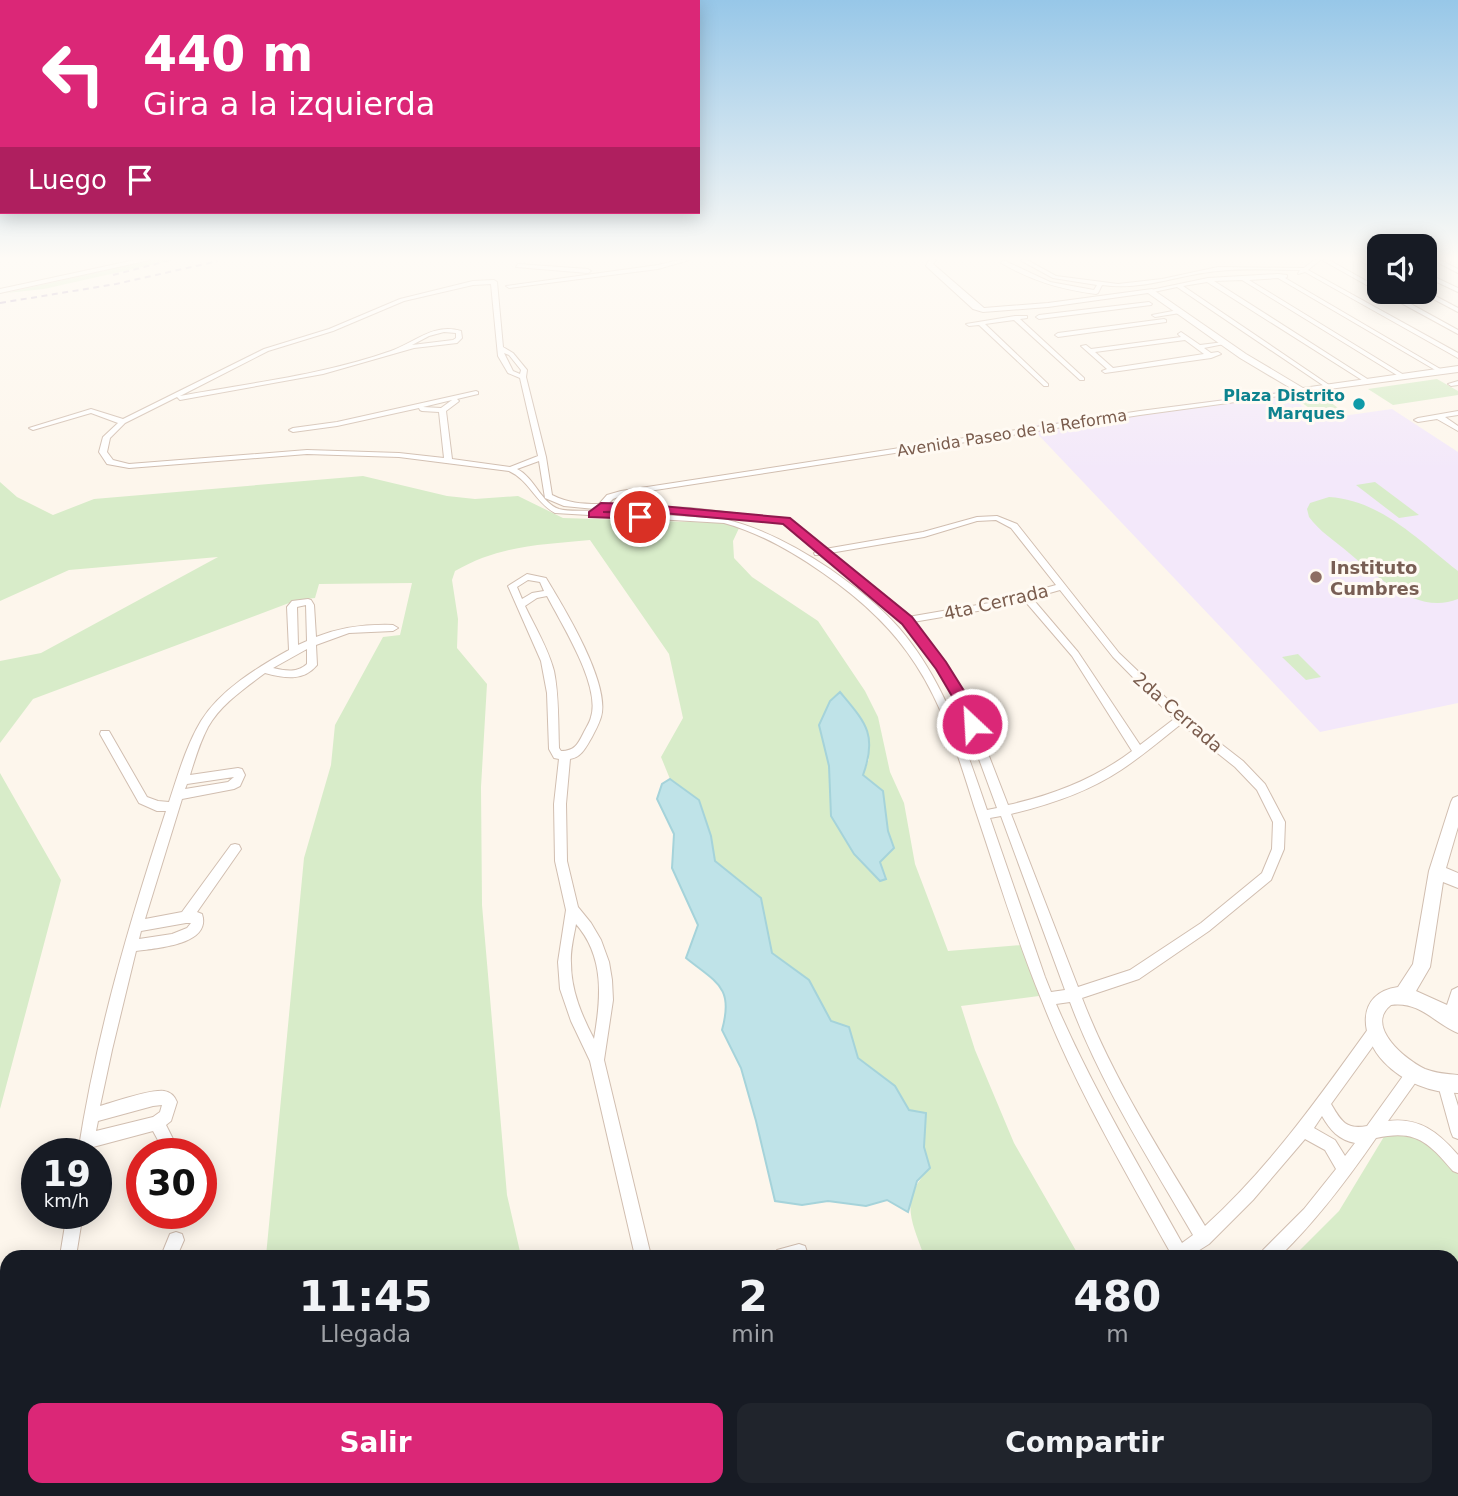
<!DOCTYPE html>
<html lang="es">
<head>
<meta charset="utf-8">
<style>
	:root { --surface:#171b24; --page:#20242c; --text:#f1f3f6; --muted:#9ea1a6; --accent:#db2777 }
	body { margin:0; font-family:"DejaVu Sans",sans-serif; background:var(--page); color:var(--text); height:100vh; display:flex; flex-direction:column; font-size:26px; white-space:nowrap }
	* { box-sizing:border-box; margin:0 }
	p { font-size:23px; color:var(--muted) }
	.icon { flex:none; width:38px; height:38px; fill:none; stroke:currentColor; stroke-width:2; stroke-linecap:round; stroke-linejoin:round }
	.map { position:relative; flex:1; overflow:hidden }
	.sheet { position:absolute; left:0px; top:1250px; width:1460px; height:247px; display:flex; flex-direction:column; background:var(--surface); border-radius:21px 21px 0 0; box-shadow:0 4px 18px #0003 }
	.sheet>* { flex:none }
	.guide { position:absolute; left:0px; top:0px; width:700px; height:214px; box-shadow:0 4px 18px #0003; background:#db2777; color:#fff; overflow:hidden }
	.controls { position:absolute; left:1367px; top:234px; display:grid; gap:14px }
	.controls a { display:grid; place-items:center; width:70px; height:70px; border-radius:14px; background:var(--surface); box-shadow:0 4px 18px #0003; font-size:35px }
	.speed { position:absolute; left:21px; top:1138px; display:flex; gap:14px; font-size:35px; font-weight:700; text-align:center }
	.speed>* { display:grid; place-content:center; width:91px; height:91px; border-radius:50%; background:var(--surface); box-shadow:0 4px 18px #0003; line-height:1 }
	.speed small { font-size:18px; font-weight:400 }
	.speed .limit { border:10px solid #d22; background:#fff; color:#111 }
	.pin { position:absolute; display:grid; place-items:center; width:60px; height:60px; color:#fff; margin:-30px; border:4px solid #fff; border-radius:50%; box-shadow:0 2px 7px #0007 }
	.me { position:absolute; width:77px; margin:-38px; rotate:335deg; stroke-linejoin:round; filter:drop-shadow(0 0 5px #0008) }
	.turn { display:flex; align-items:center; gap:24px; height:147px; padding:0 28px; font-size:32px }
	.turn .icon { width:91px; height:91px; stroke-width:2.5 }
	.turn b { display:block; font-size:49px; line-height:60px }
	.then { display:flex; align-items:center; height:66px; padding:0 28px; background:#0003; gap:14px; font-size:26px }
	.eta { display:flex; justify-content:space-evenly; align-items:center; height:119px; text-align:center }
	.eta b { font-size:42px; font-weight:700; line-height:49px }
	.action { display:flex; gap:14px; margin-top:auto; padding:14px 28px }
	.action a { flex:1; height:80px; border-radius:14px; background:var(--accent); color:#fff; font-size:28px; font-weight:700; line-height:80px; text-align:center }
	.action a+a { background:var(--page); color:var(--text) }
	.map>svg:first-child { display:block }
</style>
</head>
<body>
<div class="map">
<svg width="1458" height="1496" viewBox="0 0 1458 1496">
	<rect width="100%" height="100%" fill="#fdf6ec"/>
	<!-- education -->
	<path fill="#f3e8fa" d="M1281 391 1321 419 1392 409 1458 452V703L1320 732 1030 426Z"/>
	<!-- green -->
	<path fill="#d8ecc9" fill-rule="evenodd" d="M152 260H173L44 289 6 293Z
		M1437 379 1458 391V395L1393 405 1368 389Z
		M1315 391 1345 413 1320 416 1290 394Z
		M363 476 447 496 475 499 518 496 563 518 724 523 740 526 733 541 734 558 752 577 818 621 865 691 878 717 890 772 904 803 915 864 948 951 1022 945 1039 996 961 1006 975 1050 1014 1143 1079 1256H924C911 1219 899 1200 930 1168L924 1147 926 1113 909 1110 895 1086 858 1058 849 1028 831 1021 809 980 772 953 761 898 715 861 711 836 699 800 670 779 661 757 683 718 669 654 590 540C540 545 500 545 455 571L452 580 458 619 457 648 487 684 481 787 482 905 507 1195 521 1256H266L304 858 331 765 335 725 383 637 400 635 412 583 319 584 315 598 297 600 33 699 0 743V661L41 653 218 557 69 570 0 601V482L17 497 53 515 94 499ZM819 725 869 759 863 775 883 791 888 831 894 848 880 862 886 879 842 833 831 816 829 766Z
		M1375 482 1419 515 1399 518 1356 485Z
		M1329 497C1381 500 1419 541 1458 571V599C1417 616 1377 576 1349 553 1335 541 1319 531 1309 517L1307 509 1310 503Z
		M1298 654 1321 677 1306 680 1282 657Z
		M0 773 61 880 0 1109Z
		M1413 1134 1444 1154 1458 1174V1496H1394L1396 1489H1452V1256H1294L1339 1211 1385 1135Z
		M245 1489H384L361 1496H244Z
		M741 1489H899L893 1496H721Z
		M922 1489H1054L1047 1496H928Z"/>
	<!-- water -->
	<path fill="#bfe3e8" stroke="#a5d3da" stroke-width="2" d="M840 692C865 722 878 734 863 775L883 791 888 831 894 848 880 862 886 879 880 881 854 854 831 816 829 766 819 725 830 701Z
		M670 779 699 800 711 836 715 861 761 898 772 953 809 980 831 1021 849 1027 858 1058 895 1086 909 1110 926 1113 924 1147 930 1168 917 1181 908 1212 887 1200 866 1206 828 1201 802 1205 775 1201 756 1121 741 1068 722 1030C734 987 717 983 686 958L698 925 672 868 674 834 657 799 662 784Z"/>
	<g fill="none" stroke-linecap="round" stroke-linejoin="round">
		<defs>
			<path id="minor" d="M679 260H689L658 269 509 288 506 286 658 265Z
				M1003 260 1050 282 1094 290 1097 285 1053 278 1020 260H1027L1056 276 1118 284 1162 279 1218 267 1304 268 1314 260H1320L1308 270 1458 353V358L1305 272 1298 274 1300 270C1273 270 1246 268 1219 271 1179 274 1145 291 1102 285L1098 293 1096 294C1059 289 1033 281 1001 263Z
				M1322 260H1329L1379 288V292Z
				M1359 260H1366L1379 267V271Z
				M1433 260H1440L1458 269V273Z
				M518 264 588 269 591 271 588 273 516 267Z
				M1424 272 1458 288V292L1424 276Z
				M1278 274 1287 275V277L1285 278 1442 370 1437 371 1278 278 1249 280 1404 375V377H1400L1242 280 1214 281 1369 380V382H1365L1207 282 1183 286 1332 387 1327 388 1177 287 1149 293 1146 291 1208 278Z
				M473 281 494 280 497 282 503 347 513 353 527 370 526 377 546 457 552 495C568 503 581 504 599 504L607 495 621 491 1140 411 1304 390V392L1302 393 1140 415 623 495 613 499 607 505 690 508 786 519 825 549 923 532 977 517 997 516 1017 524 1119 653 1185 716 1243 761 1265 784 1285 822 1284 849 1271 880 1209 931 1139 979 1082 998C1113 1079 1161 1152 1205 1226 1270 1167 1320 1096 1371 1025L1376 1023 1381 1025 1383 1030 1381 1035 1331 1104C1341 1121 1346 1130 1367 1126L1408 1069 1413 1067 1418 1069 1420 1074 1418 1079 1388 1121C1419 1117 1438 1132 1458 1155V1173L1453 1171C1428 1142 1416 1129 1376 1138 1347 1180 1316 1221 1280 1256H1261L1263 1250 1304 1209 1336 1169 1325 1150 1305 1139 1253 1200 1209 1244 1190 1256H1167L1169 1250C1124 1169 1076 1088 1042 1001 1016 938 996 871 974 806 959 758 944 708 916 665 892 627 859 598 823 573 793 552 760 533 724 523L555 513C536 503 529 480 509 471L399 457 307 454 129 468 107 464 99 452 103 437 118 423 91 413 33 430 29 428 91 409 123 419 264 349 329 329 400 299ZM491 284 498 356 508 373 520 378 538 456 510 467 452 459 446 411 458 402 459 401 457 399 478 394V392L476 391 337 422 293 428 289 430 293 432 337 426 419 408 420 410 422 411 439 412 444 458 399 453 307 450 129 464 113 460 107 452 110 438 125 423 177 397 180 400 323 374 414 348 457 343 462 338 461 331C433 323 416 342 391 351 323 375 250 383 180 396L268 351 333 331 404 301 473 285ZM444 332 456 333V338L453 340 412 345 429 336ZM504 353 509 355 521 370 520 374 513 371ZM452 400 441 408 423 407ZM539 461 545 498 564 506 595 509V511C584 510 570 512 559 509 541 503 535 478 517 469ZM603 509 690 512 784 523 817 551 814 553 815 555H822L900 620 901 623 904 624 938 667 958 702 997 808 987 810C965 746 944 680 899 628 879 605 854 586 830 569 797 547 762 528 724 519L601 511ZM996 520 1011 528 1056 585 995 602 908 617 830 553 924 537 977 521ZM1060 590 1113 657 1174 719 1140 745 1078 652 1032 598ZM1024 600 1072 656 1132 751C1095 779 1053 795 1008 805L968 702 944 663 913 622 995 608ZM1181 724 1235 767 1257 790 1273 822 1272 849 1262 873 1201 923 1130 970 1078 987 1011 814C1049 805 1088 792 1121 770 1142 756 1161 740 1181 724ZM1001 816 1065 990 1051 992 1045 977 990 818ZM1070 1002C1101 1085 1149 1159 1193 1235L1182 1243C1138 1164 1092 1087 1056 1004ZM1322 1116C1330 1130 1339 1140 1355 1143L1345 1156 1335 1140 1314 1128Z
				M1424 290 1458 308V312L1422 293Z
				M1381 292H1389L1458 330V334Z
				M1149 302 1152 304 1151 305 1039 319 1036 317 1039 315Z
				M1178 310 1180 311V313L1155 317 1152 315Z
				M1015 316H1027V318L1020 319 1084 378V380H1080L1014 320 985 324 1048 384V386H1044L979 325 969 326 966 324Z
				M1164 319 1166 320V322L1058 337 1055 335 1058 333Z
				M1181 332 1200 345 1224 342V344L1204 348 1211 353 1218 352 1221 354 1211 358 1105 373 1102 371 1107 369 1081 346 1086 345 1091 349 1181 337 1178 334ZM1185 340 1204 354 1113 368 1095 352Z
				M1458 381V385L1451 386 1448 384Z
				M1458 411V415L1445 417 1458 426V431L1437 419 1418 422 1414 420 1418 418Z
				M527 574 546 578C563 606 611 684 601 717 599 724 595 731 592 737 586 747 582 757 570 759L566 804 567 861 578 907 591 923 601 940 609 962 612 980 613 1000 604 1060 651 1256H635L590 1061 571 1021 560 989 558 962 566 910 555 861 554 804 559 759 554 758 549 749 547 693 541 661 508 586ZM528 580 540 582 544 591 532 593 522 599 517 587ZM547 596C562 625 601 686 591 717 590 722 586 728 584 732 578 744 575 751 561 751L559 748C558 723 559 696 554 671 548 648 535 627 525 606L537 598ZM576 924C605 957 601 999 594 1039 582 1016 571 991 571 963 570 950 574 936 576 924Z
				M308 599 311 600 314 605 316 637C342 627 365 624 393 625L398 628 393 631 349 633 316 645 317 665C303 682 284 678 265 673 245 688 220 705 208 727 200 742 195 759 190 775L238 768 242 769 245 775 240 786 234 789 182 799 145 919 182 912 231 845 235 844 239 845 241 849 197 912 202 914C212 945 156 948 136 951L112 1050 100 1106C114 1102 151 1089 164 1091 171 1092 175 1097 177 1102L171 1121 166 1125 180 1153H165L153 1131 93 1147 92 1153H78C96 1036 129 923 166 811H157L139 803 100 734 101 731H109L147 797 158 801 169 802C178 775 186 746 201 721 220 690 258 667 289 650L287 607 292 601ZM306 605 307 641 298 645 297 607ZM307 649V664C297 673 286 671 273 668ZM234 777 228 782 185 789 187 784ZM186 923H191L187 928 172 934 139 939 141 931ZM162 1105 160 1112 153 1117 96 1131 98 1121 153 1106Z
				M1445 1078 1450 1080 1458 1106V1139L1453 1137 1451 1132 1438 1085 1440 1080Z
				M67 1213H83L76 1256H60Z
				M176 1232 182 1234 184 1240 177 1256H161L170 1234Z
				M799 1244 805 1246 807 1252 805 1256H775L777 1250Z
				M7 1452 8 1489 6 1492 0 1495V1456Z
				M24 1489H42L41 1496H23Z
				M417 1489H455L451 1496H414Z
				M660 1489H697L693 1496H657Z
				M1064 1489H1090L1087 1496H1061Z
				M1185 1489H1219L1222 1496H1189Z"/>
			<path id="tertiary" d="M135 260H150L0 293V289Z
				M929 260H936L933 264 984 308 1048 303 1152 289 1246 354 1303 388 1458 366V372L1299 393 1240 358 1148 293 1048 307 983 312 973 309 926 266Z
				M1458 796V827L1446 868 1458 873V888L1443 882 1430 967 1416 991 1447 1005 1452 990 1458 987V1033C1434 1023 1420 1001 1391 1005 1364 1026 1406 1060 1425 1069 1435 1073 1447 1074 1458 1075V1093C1431 1093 1403 1082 1384 1062 1360 1037 1355 993 1398 987L1413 964 1429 871 1451 802 1453 798Z"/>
		</defs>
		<!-- minor casing -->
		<use href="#minor" stroke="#d1beb0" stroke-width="2"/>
		<!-- tertiary casing -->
		<use href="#tertiary" stroke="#d1beb0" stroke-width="2"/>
		<!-- minor -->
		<use href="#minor" fill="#fff" fill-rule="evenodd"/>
		<!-- tertiary -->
		<use href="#tertiary" fill="#fff" fill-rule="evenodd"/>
		<!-- rail -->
		<path stroke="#b9a8c9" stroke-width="2" stroke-dasharray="6 4.5" stroke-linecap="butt" d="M113 275 171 260
			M0 303 116 284 218 261"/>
	</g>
	<!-- sky -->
	<linearGradient id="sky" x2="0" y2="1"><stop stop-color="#97c7e8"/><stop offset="0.55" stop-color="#fefbf6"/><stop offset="1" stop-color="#fefbf6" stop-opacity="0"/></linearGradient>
	<rect width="1458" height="470" fill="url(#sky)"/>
	<!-- route -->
	<path fill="#db2777" stroke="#8e194d" stroke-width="2" d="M601 503 640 504 790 518 912 617 946 662 971 702 979 724 977 728H966L956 703 936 669 902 624 783 524 640 511 603 512 640 513 646 517 644 519 589 517V512Z"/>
	<!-- markers -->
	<circle fill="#0f9aa8" stroke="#fffaf3" stroke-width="2.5" cx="1359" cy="404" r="7"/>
	<circle fill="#8d6e63" stroke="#fffaf3" stroke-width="2.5" cx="1316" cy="577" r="7"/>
	<g text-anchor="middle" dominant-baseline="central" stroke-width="6" stroke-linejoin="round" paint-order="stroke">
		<!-- far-culture labels -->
		<g font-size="16" font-weight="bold" fill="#0d838f" stroke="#fffaf3" text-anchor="end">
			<text x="1345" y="395">Plaza Distrito<tspan x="1345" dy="18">Marques</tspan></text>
		</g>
		<!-- far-street labels -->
		<g font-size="16" fill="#7a5c4d" stroke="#fffaf3">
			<text transform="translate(1012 433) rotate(-9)">Avenida Paseo de la Reforma</text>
		</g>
		<!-- education labels -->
		<g font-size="18" font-weight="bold" fill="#785e54" stroke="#fffaf3" text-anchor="start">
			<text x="1330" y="567">Instituto<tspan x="1330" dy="21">Cumbres</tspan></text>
		</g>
		<!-- street labels -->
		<g font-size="18" fill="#7a5c4d" stroke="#fffaf3">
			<text transform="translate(996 602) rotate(-13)">4ta Cerrada</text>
			<text transform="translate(1178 712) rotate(41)">2da Cerrada</text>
		</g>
	</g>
</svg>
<div class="controls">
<a><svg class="icon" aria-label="sound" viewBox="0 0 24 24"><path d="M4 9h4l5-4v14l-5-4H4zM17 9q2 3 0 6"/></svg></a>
</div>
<div class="speed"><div>19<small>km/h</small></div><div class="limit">30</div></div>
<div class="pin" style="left:640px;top:517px;background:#d93025"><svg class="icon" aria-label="arrive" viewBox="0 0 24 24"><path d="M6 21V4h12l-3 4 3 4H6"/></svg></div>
<svg class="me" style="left:972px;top:724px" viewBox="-20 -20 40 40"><circle r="17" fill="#db2777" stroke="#fff" stroke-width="3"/><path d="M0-11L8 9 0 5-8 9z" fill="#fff"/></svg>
<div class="guide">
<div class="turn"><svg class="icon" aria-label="left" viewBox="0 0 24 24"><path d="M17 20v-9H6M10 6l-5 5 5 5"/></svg><div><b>440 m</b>Gira a la izquierda</div></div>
<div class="then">Luego<svg class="icon" aria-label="arrive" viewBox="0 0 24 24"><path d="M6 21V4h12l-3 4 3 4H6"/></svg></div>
</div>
<section class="sheet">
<div class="eta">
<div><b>11:45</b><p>Llegada</p></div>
<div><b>2</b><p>min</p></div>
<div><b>480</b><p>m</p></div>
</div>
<div class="action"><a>Salir</a><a>Compartir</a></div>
</section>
</div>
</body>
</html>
